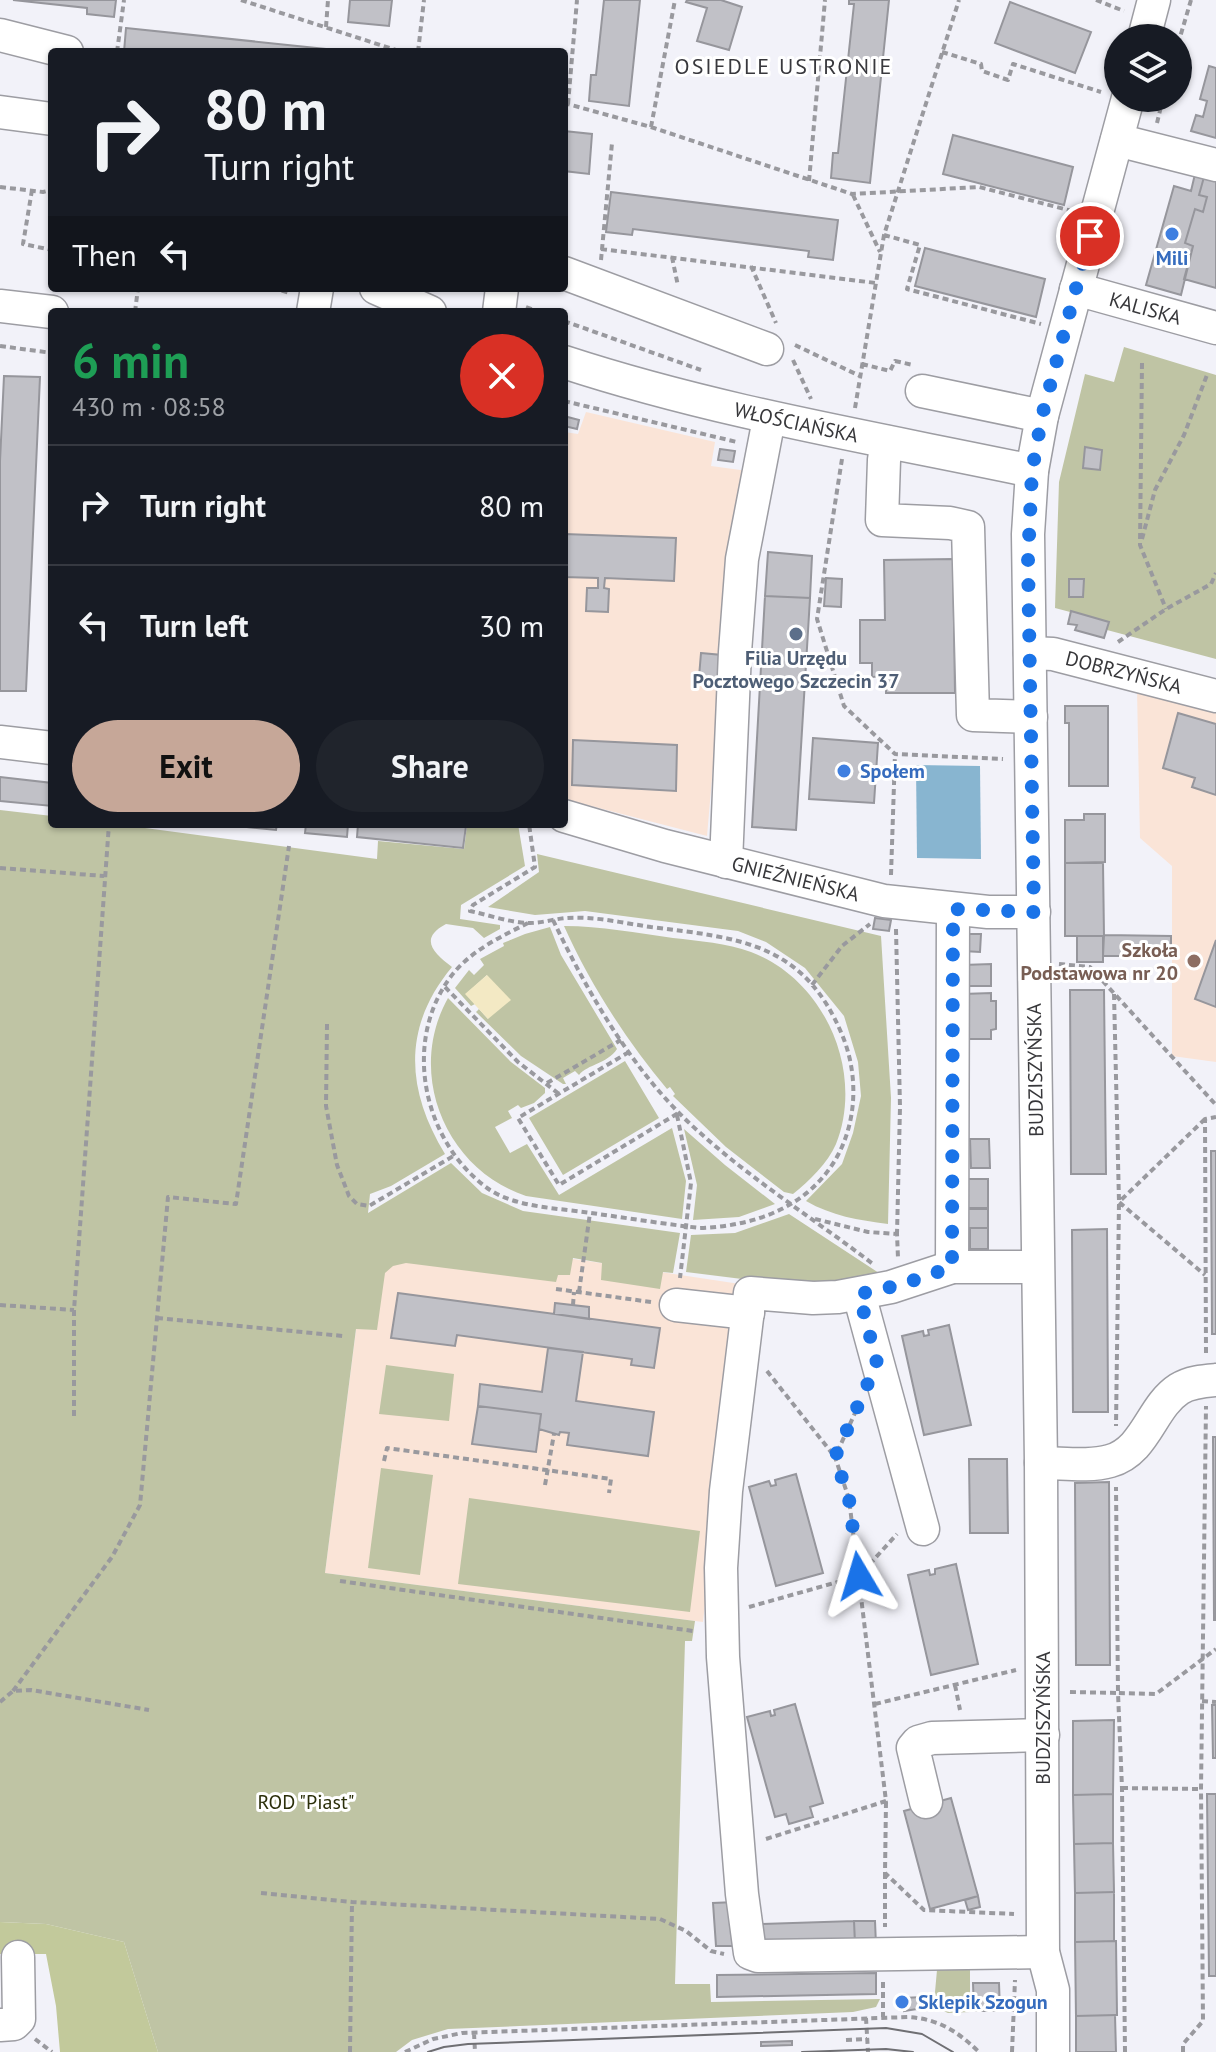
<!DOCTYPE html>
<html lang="en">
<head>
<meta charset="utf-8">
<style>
	:root { --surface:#171b24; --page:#20242c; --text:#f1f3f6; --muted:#9ea1a6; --line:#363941; --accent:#c6a798 }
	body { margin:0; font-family:"PT Sans",sans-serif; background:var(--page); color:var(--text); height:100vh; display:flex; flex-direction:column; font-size:30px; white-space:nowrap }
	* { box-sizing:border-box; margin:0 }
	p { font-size:26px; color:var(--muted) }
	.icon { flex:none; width:44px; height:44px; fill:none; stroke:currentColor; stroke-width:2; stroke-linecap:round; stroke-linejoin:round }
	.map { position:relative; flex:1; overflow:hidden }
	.sheet { position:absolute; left:48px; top:308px; width:520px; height:520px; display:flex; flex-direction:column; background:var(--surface); border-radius:8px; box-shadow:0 2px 6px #0004 }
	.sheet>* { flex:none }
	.banner { position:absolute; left:48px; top:48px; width:520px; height:244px; border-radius:8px; box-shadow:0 2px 6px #0004; background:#171b24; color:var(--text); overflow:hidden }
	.controls { position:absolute; left:1104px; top:24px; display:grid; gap:16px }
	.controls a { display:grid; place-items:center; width:88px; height:88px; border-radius:50%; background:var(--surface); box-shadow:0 2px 6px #0004; font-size:40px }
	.pin { position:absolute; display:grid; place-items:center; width:68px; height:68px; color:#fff; margin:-34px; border:4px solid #fff; border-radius:50%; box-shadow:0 2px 8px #0007 }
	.me { position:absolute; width:88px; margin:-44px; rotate:353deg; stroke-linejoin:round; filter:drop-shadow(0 0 6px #0008) }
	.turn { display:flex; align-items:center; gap:28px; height:168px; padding:0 24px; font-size:36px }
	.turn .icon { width:104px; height:104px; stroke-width:2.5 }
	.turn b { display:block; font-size:56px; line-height:68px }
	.then { display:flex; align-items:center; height:76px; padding:0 24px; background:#0003; gap:16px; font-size:30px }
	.round { display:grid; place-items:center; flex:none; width:84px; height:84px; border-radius:42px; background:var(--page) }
	.summary { display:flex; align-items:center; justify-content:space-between; height:136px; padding:0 24px }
	h1 { font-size:48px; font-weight:700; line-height:60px; color:#1e9e55 }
	.cta { display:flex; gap:16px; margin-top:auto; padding:16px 24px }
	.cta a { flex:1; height:92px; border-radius:48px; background:var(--accent); color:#111; font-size:32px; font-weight:700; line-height:92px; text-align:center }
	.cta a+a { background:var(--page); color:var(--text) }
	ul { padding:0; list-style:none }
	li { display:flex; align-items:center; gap:24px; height:120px; padding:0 24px; border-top:2px solid var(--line) }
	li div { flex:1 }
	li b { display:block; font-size:30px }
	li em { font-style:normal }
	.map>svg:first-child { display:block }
</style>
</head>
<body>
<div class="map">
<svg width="1216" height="2052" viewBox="0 0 1216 2052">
	<rect width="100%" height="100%" fill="#f2f2f9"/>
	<!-- education -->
	<path fill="#fae4d7" d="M586 412 715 442 711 466 748 471 732 549 707 836 564 799V432L578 434Z
		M1137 690 1216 712V1062L1172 1056V866L1140 838Z
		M369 1228 740 1284 703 1622 325 1573Z"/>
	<!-- green -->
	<path fill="#bfc4a4" d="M1124 347 1216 375V659L1107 630 1108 622 1055 608 1059 482 1085 374 1114 382Z
		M0 810 52 816V824H115L377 859 378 841 464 849 467 826 464 824H518L525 866 461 905 460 919 500 925V929L484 938 473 928 446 924C418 939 434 953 452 967 402 1027 406 1090 445 1154L391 1186 370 1194 368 1213 451 1163 482 1193 523 1211 680 1233 673 1273 663 1272 660 1289 601 1280 602 1263 573 1258 570 1275H558L556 1282 406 1263 393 1266 385 1273 377 1330 356 1329 325 1573 695 1621 692 1641H685L675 1984H710L711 2002 880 1999 876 2007 853 2012 448 2029 412 2040 396 2052H158L124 1942 46 1924 0 1922Z
		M537 854 881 936 891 1098 888 1224C858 1220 832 1216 806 1201L842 1164 853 1133 861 1096 858 1062 844 1016 805 968 766 942 738 931 585 911 535 915 488 907 539 872Z
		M564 926C601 926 637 933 673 938 699 941 727 943 751 952 824 979 865 1071 836 1144 828 1163 809 1181 793 1194L784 1192 726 1147 673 1096 675 1094 670 1087 667 1089C626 1040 590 984 564 926Z
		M550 927 561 955 617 1049C607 1064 588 1064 579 1075L575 1071 563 1078 566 1084H563L521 1056 476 1012 479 1009 488 1019 487 975 466 994 475 1004 471 1006 455 988 469 970 474 975 484 965 480 959 504 946 503 943 525 934Z
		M448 998 511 1062 545 1088V1093L534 1103 521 1108 518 1105 508 1111 512 1118 495 1127 510 1153 527 1144 559 1195 672 1128 686 1181 682 1219 526 1196C445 1169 406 1073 448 998Z
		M625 1061 659 1118 563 1175 529 1118Z
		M684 1129 725 1165 775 1204 739 1217 693 1220 697 1185Z
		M789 1214 882 1275 839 1291 686 1272 691 1235 735 1233Z
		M386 1365 454 1374 449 1421 379 1414Z
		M381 1468 433 1475 420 1575 368 1568Z
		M469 1498 700 1531 690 1612 458 1584Z
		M947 1965 970 1966V2012L948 2013 939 2009 935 1992 937 1970Z"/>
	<!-- forest -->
	<path fill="#c2c99b" d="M0 1922 46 1924 124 1942 158 2052H60L56 2006 46 1954H0Z"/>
	<!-- sand -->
	<path fill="#f3e9c4" d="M487 975 511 1000 488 1019 465 994Z"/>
	<!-- water -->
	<path fill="#88b5d0" d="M916 765 980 766 981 859 917 858Z"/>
	<!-- building -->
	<path fill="#c1c1c7" stroke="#96969c" stroke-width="2" d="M13 0H116L114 17 87 14V8Z
		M350 0H392L389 26 348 22Z
		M604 0H640L629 106 589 101 591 75H596Z
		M687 0H721L742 7 729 50 697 41 707 8 686 2Z
		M849 0H889L870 183 831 178 833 153H838L854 4H849Z
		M1010 2 1091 32 1075 73 995 43Z
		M126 28 355 52H124Z
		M1209 66 1216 68V138L1191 131 1196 115 1203 117 1207 101 1200 99Z
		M564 131 592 134 589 174 564 171Z
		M953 135 1073 167 1064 205 943 174Z
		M1195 174 1204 177 1199 195 1207 197 1203 212 1195 209 1185 243 1193 246 1181 295 1146 285 1174 186 1191 191Z
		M1204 177 1216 181V288L1184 279 1193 246 1185 243 1195 209 1203 212 1207 197 1199 195Z
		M611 192 838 220 833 260 808 257 809 251 633 229 632 235 606 232Z
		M925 248 1045 279 1036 317 915 286Z
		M4 376 40 377 26 691H0V461Z
		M564 416 579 420 577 429 564 426Z
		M1085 447 1102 450 1100 470 1083 468Z
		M720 449 735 451 733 462 718 460Z
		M564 534 676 538 674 581 605 578 604 588 609 589 608 612 586 611 587 588H598V578L564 577Z
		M768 552 812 556 810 598 765 596Z
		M953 559 955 693H886V676L872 677V663H860V620H885L884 560Z
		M826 578 842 579 841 607 824 606Z
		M1069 579H1084L1083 597H1069Z
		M765 596 810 598 796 830 752 827Z
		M1071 611 1109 622 1104 638 1075 630 1077 625 1068 624Z
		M701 653 722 655 720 679 699 677Z
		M1065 706H1108V786H1069V723H1065Z
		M1178 713 1216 724V795L1192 787 1195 778 1163 768Z
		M813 738 878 743 874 803 809 799Z
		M573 740 677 745 676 791 572 785Z
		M0 777 52 783V806L0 801Z
		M1084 814H1105V862L1065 863V820H1084Z
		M218 824H277L276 830Z
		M306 824H348L347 837 305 833Z
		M358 824 466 826 463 848 357 837Z
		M1065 863H1103L1104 936H1065Z
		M875 918 891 920 889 931 873 929Z
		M963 934H981L980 952 963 951Z
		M1104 935 1171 936V956H1103Z
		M1077 936H1103V962H1077Z
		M1216 940V1007L1195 999Z
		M991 964V986H963V965Z
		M1070 990H1104L1106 1174H1071Z
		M991 993V1001H996V1029L991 1030V1039H964L963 994Z
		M970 1139H989L990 1168H971Z
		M1211 1151H1216V1334H1212Z
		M966 1179H988V1208H966Z
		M966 1209H988V1228H970V1236H966Z
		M970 1228H988V1249H970Z
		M1107 1229 1108 1412H1073L1072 1230Z
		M398 1293 660 1328 654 1368 631 1365 632 1359 457 1335 455 1346 391 1338Z
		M555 1303 589 1307V1319L554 1314Z
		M949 1325 971 1425 924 1435 902 1336 923 1331 924 1336 929 1335 928 1330Z
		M548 1348 583 1352 576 1401 654 1412 648 1456 567 1445 569 1433 560 1432 559 1435 539 1429 541 1414 478 1406 480 1384 542 1392Z
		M478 1406 541 1414 536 1452 472 1444Z
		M1213 1437H1216V1620H1214Z
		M969 1459H1007L1008 1533H970Z
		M796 1474 823 1573 776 1586 749 1487 769 1481 771 1486 776 1485 775 1480Z
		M1109 1482 1110 1665H1076L1075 1483Z
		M956 1564 978 1664 931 1675 908 1575 929 1570 930 1575 935 1574V1569Z
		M795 1704 823 1803 810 1807 813 1817 789 1824 786 1814 775 1817 747 1717 770 1711 771 1716 775 1715 774 1710Z
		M1212 1705H1216V1758H1213Z
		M1114 1720 1113 1794 1073 1795V1721Z
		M1113 1794V1843L1074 1844 1073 1795Z
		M1207 1794H1216V1976H1209Z
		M951 1798 978 1896 930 1909 904 1811Z
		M1113 1843 1114 1892 1075 1893 1074 1844Z
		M1114 1892V1941L1075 1942V1893Z
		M978 1896 980 1907 968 1910 965 1900Z
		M735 1902 738 1946H716L713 1903Z
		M854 1921H875L876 1945H855Z
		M854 1921 855 1943 759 1945V1924Z
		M1116 1941 1117 2015 1076 2016 1075 1942Z
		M876 1973V1994L717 1997V1975Z
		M973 1983H999L1000 2011H974Z
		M923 1997 924 2008 904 2011 903 1998Z
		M1115 2015 1116 2052H1076V2016Z
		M792 2041V2045L761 2046V2042Z"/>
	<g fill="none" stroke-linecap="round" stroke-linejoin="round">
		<defs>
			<g id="minor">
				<path d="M0 35 67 52"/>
				<path d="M1144 38 1154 0"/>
				<path d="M0 112 52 119"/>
				<path d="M1117 140 1216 165"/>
				<path d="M564 273 767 349"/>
				<path d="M376 288 430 312"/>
				<path id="s1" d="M1076 289 1216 328"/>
				<path d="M0 306 52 312"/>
				<path d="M313 312 317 288"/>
				<path d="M499 312 502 288"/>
				<path id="s2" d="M564 362C717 412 875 438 1032 471"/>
				<path d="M922 391 1042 416"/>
				<path d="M887 442 884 460 882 520 950 523 968 527 973 715 1031 717"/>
				<path id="s3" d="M1030 653 1053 654 1216 696"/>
				<path d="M0 742 52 748"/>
				<path id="s4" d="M564 816 665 846 884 901 988 912H1034"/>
				<path d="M726 862 735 652 742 559 769 419"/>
				<path d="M952 1267 953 909"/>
				<path d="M1037 1267H952L891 1287 838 1297 813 1298 750 1293 726 1491 721 1568 723 1657 742 1894 750 1953 758 1956 1043 1952"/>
				<path d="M859 1294 923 1529"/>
				<path d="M676 1305 748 1313"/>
				<path d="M1041 1463C1063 1463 1089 1467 1110 1461 1146 1451 1151 1407 1179 1389 1190 1382 1204 1381 1216 1380"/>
				<path d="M926 1802 913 1748 918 1742 932 1738 1043 1735"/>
				<path d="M0 2025 14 2024 19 2019 18 1957"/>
				<path d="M1053 2052V1990L1043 1952 1041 1463 1028 534 1032 471 1042 416 1128 98"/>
			</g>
		</defs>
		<!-- minor casing -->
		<use href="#minor" stroke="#9d9da3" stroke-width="35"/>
		<!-- path -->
		<path stroke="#99999e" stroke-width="4" stroke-dasharray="6 4" stroke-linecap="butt" d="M241 0 402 52
			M1096 0 1124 11
			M326 27 328 0
			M1178 44 1191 0
			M117 52 124 0
			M418 52 424 0
			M942 52 981 64 982 71 1008 80 1013 64 1101 92
			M564 103 651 127 852 194 979 187 1072 211
			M568 104 577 0
			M1157 123 1163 98
			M651 127 675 0
			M809 181 825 0
			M0 187 43 192 52 190
			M32 190 23 244 52 250
			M853 195 880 252
			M884 235 920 245 907 289 1041 324
			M601 249 876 283
			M672 257 678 286
			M601 260 612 143
			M751 266 776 323
			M272 288 290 293
			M526 307 539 312
			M135 312 138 288
			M564 321 701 370
			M795 345 860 376
			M0 346 52 353
			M793 360 811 399
			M1142 363 1140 545 1166 609
			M862 364 890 371 895 361 913 365
			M564 401 737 442
			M855 408 884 235 959 0
			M842 459 817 619 844 706 895 754 1003 759
			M1142 539 1155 490 1184 435 1207 375
			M1118 642 1166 609 1211 584 1216 573
			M0 868 104 876
			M891 875 895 754
			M553 920C589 995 634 1074 698 1131 752 1180 814 1219 873 1264
			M528 923C500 937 468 952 449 979 402 1045 424 1144 490 1190 518 1208 559 1208 591 1213 627 1218 664 1224 700 1228 755 1226 810 1207 838 1155 857 1119 858 1075 843 1037 805 943 740 938 651 927 623 923 594 916 566 918 554 919 542 923 530 923 511 923 489 915 470 911L473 905 535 867 529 824
			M896 929 900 1107 897 1234
			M1059 964 1090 967 1216 1105
			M812 985 842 946 870 924
			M445 987 518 1062 559 1094
			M1114 994 1119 1202 1116 1426
			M327 1024 326 1106 337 1165 349 1196 357 1204 369 1206 455 1155
			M629 1052 518 1118 559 1185 680 1112
			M547 1083 621 1040
			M677 1115 691 1183 680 1278
			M1205 1119 1119 1202 1205 1275
			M815 1219 868 1232 897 1234 898 1258
			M556 1289 651 1302
			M579 1292 590 1213
			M0 1305 74 1310
			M573 1305 574 1292
			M157 1318 343 1336
			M1206 1353 1205 1119 1216 1117
			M767 1371 835 1457
			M74 1416V1310L109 824
			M384 1461 387 1448 611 1479 609 1493
			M545 1485 554 1434
			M340 1581 693 1631
			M749 1607 859 1576 897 1534
			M955 1685 960 1710
			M13 1691 112 1557 140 1505 168 1197 236 1204 289 846
			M1070 1692 1118 1693 1116 1487
			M1202 1701 1216 1702
			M0 1702 13 1691 31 1690 149 1710
			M875 1704 1016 1670
			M1122 1788 1200 1789
			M886 1802 885 1873 924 1910 1014 1914
			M766 1839 886 1801 849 1499 835 1457 860 1402
			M885 1873V1927
			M261 1893 352 1902 660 1919 686 1931 711 1951 724 1954
			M883 1982V2017
			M866 2018 868 2052
			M474 2033 475 2052
			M35 2039 52 2052
			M846 2040 867 2039
			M350 2052 352 1902
			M405 2052 433 2039 462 2033 908 2017C939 2019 957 2031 979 2052
			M1012 2052 1015 1980
			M1125 2052 1122 1788 1118 1693 1156 1694 1216 1649
			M1183 2052V2044L1203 2021 1201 1789 1206 1406"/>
		<!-- minor -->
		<use href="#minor" stroke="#fff" stroke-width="32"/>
		<!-- tram -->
		<path stroke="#6f6f73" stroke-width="2" d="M428 2052 444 2047 468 2044 886 2028 922 2034 953 2052
			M802 2052 886 2049 913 2052"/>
	</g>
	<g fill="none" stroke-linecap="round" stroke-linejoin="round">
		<!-- route -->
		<path stroke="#1a73e8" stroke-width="14" stroke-dasharray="0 25.2" d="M859 1576 849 1499 835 1457 877 1363 859 1294 900 1285 952 1267 953 909 1034 912 1028 561 1032 471 1042 416 1090 236"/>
	</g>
	<!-- markers -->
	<g fill="#3f7fe0" stroke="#fff" stroke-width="3">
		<circle cx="1172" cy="234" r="8"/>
		<circle cx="844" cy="771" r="8"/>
		<circle cx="902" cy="2002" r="8"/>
	</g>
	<circle fill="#5c6f8a" stroke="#fff" stroke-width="3" cx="796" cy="634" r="8"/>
	<circle fill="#8d6e63" stroke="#fff" stroke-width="3" cx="1194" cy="961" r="8"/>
	<g text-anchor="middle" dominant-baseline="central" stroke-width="6" stroke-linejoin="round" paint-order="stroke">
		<!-- shop labels -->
		<g font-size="20" font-weight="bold" fill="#366cbe" stroke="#fff" text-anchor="start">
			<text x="1172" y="258" text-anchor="middle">Mili</text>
			<text x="860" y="771">Społem</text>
			<text x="918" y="2002">Sklepik Szogun</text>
		</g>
		<!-- street labels -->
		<g font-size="20" fill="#37373a" stroke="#fff">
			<text stroke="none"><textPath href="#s1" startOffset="72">KALISKA</textPath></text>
			<text stroke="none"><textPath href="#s2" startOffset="240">WŁOŚCIAŃSKA</textPath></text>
			<text stroke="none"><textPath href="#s3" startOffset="96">DOBRZYŃSKA</textPath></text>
			<text stroke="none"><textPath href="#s4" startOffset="240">GNIEŹNIEŃSKA</textPath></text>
			<text transform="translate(1035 1070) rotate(-91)">BUDZISZYŃSKA</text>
			<text transform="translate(1043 1718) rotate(-90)">BUDZISZYŃSKA</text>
		</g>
		<!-- service labels -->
		<g font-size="20" font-weight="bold" fill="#4e5e75" stroke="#fff">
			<text x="796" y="658">Filia Urzędu<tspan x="796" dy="23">Pocztowego Szczecin 37</tspan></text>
		</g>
		<!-- education labels -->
		<g font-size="20" font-weight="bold" fill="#785e54" stroke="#fff" text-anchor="end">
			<text x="1178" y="950">Szkoła<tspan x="1178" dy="23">Podstawowa nr 20</tspan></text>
		</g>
		<!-- park labels -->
		<g font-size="20" fill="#2b2f0a" stroke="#fff">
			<text x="306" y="1802">ROD "Piast"</text>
		</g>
		<!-- neighbourhood labels -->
		<g font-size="22" letter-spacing="2" fill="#38383d" stroke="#fff">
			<text x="784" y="66">OSIEDLE USTRONIE</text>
		</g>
	</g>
</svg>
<div class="controls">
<a><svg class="icon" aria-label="layers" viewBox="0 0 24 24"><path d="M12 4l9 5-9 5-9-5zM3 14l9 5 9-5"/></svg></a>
</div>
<div class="pin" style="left:1090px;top:236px;background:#d93025"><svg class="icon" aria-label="arrive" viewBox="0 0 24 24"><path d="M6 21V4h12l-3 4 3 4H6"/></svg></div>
<svg class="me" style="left:859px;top:1576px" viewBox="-20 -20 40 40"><path d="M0-17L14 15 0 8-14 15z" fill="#1a73e8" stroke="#fff" stroke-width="4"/></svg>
<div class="banner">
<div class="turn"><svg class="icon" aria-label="right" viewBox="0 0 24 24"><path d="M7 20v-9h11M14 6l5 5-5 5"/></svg><div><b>80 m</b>Turn right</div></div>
<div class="then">Then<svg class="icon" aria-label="left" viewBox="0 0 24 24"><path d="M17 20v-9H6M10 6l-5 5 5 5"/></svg></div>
</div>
<section class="sheet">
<div class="summary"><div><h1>6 min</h1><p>430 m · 08:58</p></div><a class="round" style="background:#d93025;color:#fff"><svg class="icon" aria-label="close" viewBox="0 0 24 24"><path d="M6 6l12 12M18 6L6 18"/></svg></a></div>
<ul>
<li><svg class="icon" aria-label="right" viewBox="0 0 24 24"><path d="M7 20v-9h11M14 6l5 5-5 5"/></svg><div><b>Turn right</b></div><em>80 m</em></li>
<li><svg class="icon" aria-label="left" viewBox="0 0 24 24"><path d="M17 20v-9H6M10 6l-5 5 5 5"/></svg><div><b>Turn left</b></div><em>30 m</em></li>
</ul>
<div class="cta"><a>Exit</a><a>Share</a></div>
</section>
</div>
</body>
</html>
